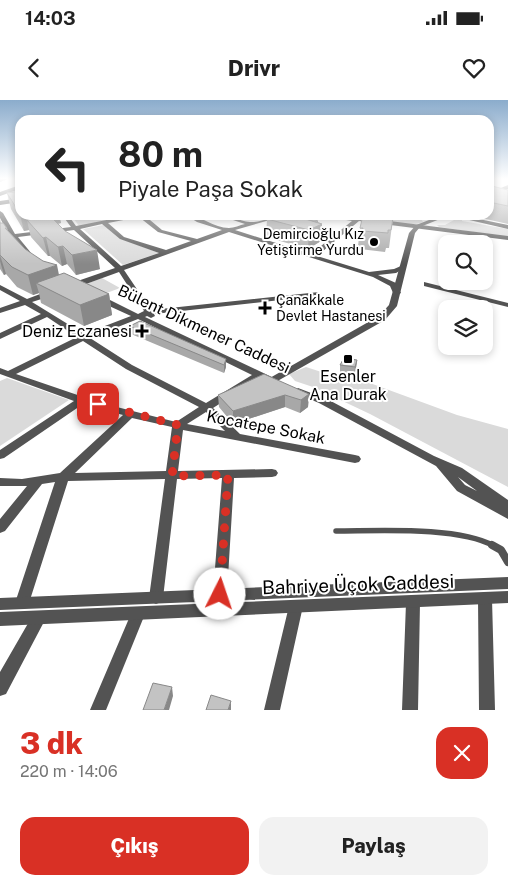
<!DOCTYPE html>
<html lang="tr">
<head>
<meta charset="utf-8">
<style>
	:root { --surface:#fff; --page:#f2f2f2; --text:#222; --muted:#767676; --accent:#d93025 }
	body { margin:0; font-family:"Public Sans",sans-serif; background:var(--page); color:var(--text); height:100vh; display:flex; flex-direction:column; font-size:19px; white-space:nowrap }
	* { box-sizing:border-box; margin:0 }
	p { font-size:16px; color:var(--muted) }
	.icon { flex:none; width:28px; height:28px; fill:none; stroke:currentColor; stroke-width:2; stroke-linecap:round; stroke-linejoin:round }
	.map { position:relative; height:610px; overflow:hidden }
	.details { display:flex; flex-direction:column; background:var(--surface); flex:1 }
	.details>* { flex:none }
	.top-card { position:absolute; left:15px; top:15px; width:479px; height:105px; border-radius:15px; box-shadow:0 2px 8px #0003; background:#fff; color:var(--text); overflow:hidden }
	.controls { position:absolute; left:438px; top:135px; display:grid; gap:10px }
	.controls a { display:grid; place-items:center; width:55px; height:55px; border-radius:10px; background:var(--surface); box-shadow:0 2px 8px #0003; font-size:25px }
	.pin { position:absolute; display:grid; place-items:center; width:42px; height:42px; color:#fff; margin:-21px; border-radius:10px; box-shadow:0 2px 8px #0006 }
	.me { position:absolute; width:55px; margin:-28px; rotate:4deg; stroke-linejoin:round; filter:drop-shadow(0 0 4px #0008) }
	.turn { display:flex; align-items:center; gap:18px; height:105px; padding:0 20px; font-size:22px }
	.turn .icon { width:65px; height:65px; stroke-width:2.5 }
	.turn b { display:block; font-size:35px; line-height:42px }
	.round { display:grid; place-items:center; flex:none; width:52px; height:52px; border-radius:15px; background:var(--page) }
	.summary { display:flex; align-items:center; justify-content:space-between; height:85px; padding:0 20px }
	h1 { font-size:30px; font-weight:800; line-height:38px; color:var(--accent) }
	.action { display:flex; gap:10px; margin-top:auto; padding:10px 20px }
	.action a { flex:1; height:58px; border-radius:15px; background:var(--accent); color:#fff; font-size:20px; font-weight:800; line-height:58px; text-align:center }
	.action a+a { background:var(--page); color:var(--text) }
	.status { display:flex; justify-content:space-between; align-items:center; height:35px; padding:0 25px; background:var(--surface); direction:ltr }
	.status svg { height:14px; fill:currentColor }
	header { display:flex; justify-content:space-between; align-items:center; height:65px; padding:0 20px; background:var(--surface); font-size:22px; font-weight:800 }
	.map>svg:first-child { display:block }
</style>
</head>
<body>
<div class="status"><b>14:03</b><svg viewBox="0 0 49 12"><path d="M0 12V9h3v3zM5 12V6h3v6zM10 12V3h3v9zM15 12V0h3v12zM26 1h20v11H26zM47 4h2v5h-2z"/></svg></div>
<header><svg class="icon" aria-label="back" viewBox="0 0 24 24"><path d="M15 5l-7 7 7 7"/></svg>Drivr<svg class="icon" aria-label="heart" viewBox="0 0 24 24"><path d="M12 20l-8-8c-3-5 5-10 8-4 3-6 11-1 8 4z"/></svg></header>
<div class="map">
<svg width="508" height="610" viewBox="0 0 508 610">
	<rect width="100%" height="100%" fill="#fff"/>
	<!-- green -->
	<path fill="#dadada" d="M71 115H135L79 126Z
		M386 115H430L421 119 423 122C408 128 391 122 376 119Z
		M454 117 462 119V121L508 129V137L439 127 437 125H445L454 120 451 118Z
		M104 125 120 138 159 153 123 165 83 129Z
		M102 178 120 188 104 194 86 184Z
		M306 267 343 279 348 275 457 315 508 329V387L370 314 313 287 295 281 289 274Z
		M7 278 69 300 0 346V281Z"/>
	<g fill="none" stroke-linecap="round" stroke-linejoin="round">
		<!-- service-far1 -->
		<path stroke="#535353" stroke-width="5.5" d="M336 431C378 431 458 426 494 446"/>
		<!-- service -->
		<path stroke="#535353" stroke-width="8" d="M492 445 501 450 508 462"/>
		<!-- minor -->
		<path fill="#535353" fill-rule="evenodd" d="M0 79H8L0 82Z
			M20 85V89L0 96V92Z
			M20 98V102L0 105V101Z
			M0 111 3 113 15 134 71 127 62 115H68L76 126 132 115H144L162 130 197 139 222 130 197 122 186 115C200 115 214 128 229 128 234 128 240 125 245 124L218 115C230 115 239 121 250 122 261 123 275 115 287 115L235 130 311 154 352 121 317 115 358 117 508 136V140L359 121 317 156 369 172 394 169 401 166H405V168L396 173 378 175 396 183 401 193 397 195H394L390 186 373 177 229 132 124 170 151 210 319 192V196H316L154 214 155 216 151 218 147 216 145 217 276 279 278 281 276 283H270L260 278 213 308 240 334 355 355 359 356 361 359 359 362 355 363 183 330 178 371 272 369 276 370 278 373 276 376 272 377 234 378 227 494 225 498 220 500 215 498 213 494 222 378 177 379 163 498 161 502 156 504 151 502 149 498 165 379 68 381 29 503 27 507 22 509 17 507 15 503 55 382 42 384 5 431 0 433V419L27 386H0V378L22 379 60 373 123 315 83 304 4 358 0 359V350L74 301 0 274V268L8 271 77 237 47 217 0 239V233L41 214 25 205 0 213V208L20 201 0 190V185L27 199 48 191H54V195L32 202 84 234 131 216 96 200V196H102L138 214 144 211 119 172 75 188H69V184L115 168 74 130 18 137 36 159 31 160 12 138 0 140V136L9 135 0 118ZM139 117 158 132 191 141 166 150 124 137 108 123ZM102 124 120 139 159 153 121 166 80 129ZM138 219 252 275 206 303 132 265 90 238ZM83 241 126 269 199 307 176 322 101 303 16 274ZM206 312 225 331 187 324ZM132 318 172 327 166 371 75 373Z
			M304 115H312L293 123 288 122Z
			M448 115H459L508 125V129Z
			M424 182 508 203V207L424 186Z
			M298 288 327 299 434 356 462 368 508 400V419L457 391 436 366 319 303 295 293 293 291ZM458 377 477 391 465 385Z
			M485 493 490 495 492 499 495 610H479L478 499 480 495Z
			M413 497 418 499 420 503 418 610H402L406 503 408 499Z
			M296 500 301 501 303 506 280 610H264L289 506 291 501Z
			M138 507 143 509 145 514 106 610H90L133 509Z
			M39 511 44 513 46 518 6 594 0 596V572L34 513Z"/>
		<!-- tertiary -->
		<path fill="#535353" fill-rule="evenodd" d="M508 85V89L489 97V93Z
			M442 115H450L420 127 415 133 397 206 385 220 274 283H268L266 281 268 279 379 216 389 205 409 133 416 125Z
			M508 477V489L0 510V498Z
			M508 491V503L0 526V512Z"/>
	</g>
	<!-- wall -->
	<path fill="#a8a8a8" d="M489 87 508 90V124L468 115H489Z
		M20 91V115H59L61 123 58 124 100 169 76 175 67 164 62 166 50 156H48L31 137 29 130 24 131 11 109 7 93Z
		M0 118 1 123 7 128 8 131 25 149 59 175 109 194 112 215 84 226 41 203 39 193 33 195 17 187 6 174 4 175 0 169Z
		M380 118H393L389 148H386L385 152 360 149 361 146H358L360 128Z
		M267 119 318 121V122L322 124 321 141 308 149 266 137Z
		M130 226 226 259V267L224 273 131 234Z
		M357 260 356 268 354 276 340 273V265Z
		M309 294 308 307 300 313 285 307 233 324 219 307 218 295Z"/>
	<!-- shaded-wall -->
	<path fill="#888" d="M20 115H59L61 123 48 125 27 120 29 130 24 131Z
		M318 121V126L322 124 321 141 308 149 309 130Z
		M46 137 50 156H48L43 138Z
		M63 146 67 164 62 166 58 147Z
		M97 150 100 169 76 175 72 155Z
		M0 155 6 174 4 175 0 161Z
		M57 165 61 185 36 183 39 193 33 195 28 175Z
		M109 194 112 215 84 226 80 205Z
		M226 259V267L224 273V265Z
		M357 260 356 268 354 276 355 267Z
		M309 294 308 307 300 313 301 300Z
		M285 295V307L233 324V311Z
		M172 587 173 596 169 610H164Z
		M231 601V610H228Z"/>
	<!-- building -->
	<path fill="#c3c3c3" stroke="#888" d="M492 86 508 90V106L489 102V87Z
		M20 91V114L7 93Z
		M278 115H292L322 124 309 130 267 119Z
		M363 115H381L380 118H393L391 130H388V133L362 131 363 128H360Z
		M301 116 318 121 317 122 299 117Z
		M51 117 65 131 97 150 72 155 63 146 58 147 46 137 43 138 27 120Z
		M0 123H3L7 128H5L25 149 43 161 57 165 28 175 12 167 0 155Z
		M64 173 109 194 80 205 36 183Z
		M140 221 226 259 224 265 130 226Z
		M344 258 357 260 355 267 340 265Z
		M264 274 309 294 301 300 285 295 233 311 218 295Z
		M153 583 172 587 164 610H143Z
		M211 595 231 601 228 610H206Z"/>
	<!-- sky -->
	<linearGradient id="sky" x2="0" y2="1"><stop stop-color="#8baccc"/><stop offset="0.48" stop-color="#fff"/><stop offset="1" stop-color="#fff" stop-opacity="0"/></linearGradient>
	<rect width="508" height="164" fill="url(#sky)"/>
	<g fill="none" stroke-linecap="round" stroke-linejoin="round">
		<!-- route -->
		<path stroke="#d93025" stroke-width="9" stroke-dasharray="0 16.2" d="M98 304 178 325 172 376 228 375 220 494"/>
	</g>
	<!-- markers -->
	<g fill="#000" stroke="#fff" stroke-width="2">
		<circle cx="374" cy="142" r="5"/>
		<path d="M262.5 200.5h5v5h5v5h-5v5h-5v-5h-5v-5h5z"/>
		<path d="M139.5 223.5h5v5h5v5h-5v5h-5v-5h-5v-5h5z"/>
		<rect x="343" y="254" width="10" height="10" rx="2.5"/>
	</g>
	<g text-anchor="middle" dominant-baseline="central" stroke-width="4" stroke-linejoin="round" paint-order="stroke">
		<!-- far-poi labels -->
		<g font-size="14" fill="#000" stroke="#fff" text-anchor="end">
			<text x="364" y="134">Demircioğlu Kız<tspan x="364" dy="16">Yetiştirme Yurdu</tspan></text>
			<text x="276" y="200" text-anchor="start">Çanakkale<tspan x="276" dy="16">Devlet Hastanesi</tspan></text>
		</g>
		<!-- street labels -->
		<g font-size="16" fill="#000" stroke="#fff">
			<text transform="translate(204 229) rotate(25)">Bülent Dikmener Caddesi</text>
			<text transform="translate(266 327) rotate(11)">Kocatepe Sokak</text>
		</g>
		<!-- poi labels -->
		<g font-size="16" fill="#000" stroke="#fff" text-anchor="end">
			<text x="132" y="231">Deniz Eczanesi</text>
			<text x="348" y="276" text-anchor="middle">Esenler<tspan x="348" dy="18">Ana Durak</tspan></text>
		</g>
		<!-- near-street labels -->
		<g font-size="19" fill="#000" stroke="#fff">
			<text transform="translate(358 484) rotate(-2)">Bahriye Üçok Caddesi</text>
		</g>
	</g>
</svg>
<div class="controls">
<a><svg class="icon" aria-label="search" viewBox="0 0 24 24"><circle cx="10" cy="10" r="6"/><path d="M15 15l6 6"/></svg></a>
<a><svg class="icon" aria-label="layers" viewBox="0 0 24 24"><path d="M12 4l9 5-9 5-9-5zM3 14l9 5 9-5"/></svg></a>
</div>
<div class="pin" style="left:98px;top:304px;background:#d93025"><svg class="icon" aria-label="arrive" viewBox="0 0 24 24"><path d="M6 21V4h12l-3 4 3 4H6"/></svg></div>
<svg class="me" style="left:220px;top:494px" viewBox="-20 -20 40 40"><circle r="19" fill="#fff"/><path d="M0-13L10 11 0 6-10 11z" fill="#d93025"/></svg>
<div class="top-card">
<div class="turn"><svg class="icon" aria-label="left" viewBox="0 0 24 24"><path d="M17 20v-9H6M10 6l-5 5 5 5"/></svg><div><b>80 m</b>Piyale Paşa Sokak</div></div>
</div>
</div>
<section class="details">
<div class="summary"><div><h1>3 dk</h1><p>220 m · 14:06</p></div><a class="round" style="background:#d93025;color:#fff"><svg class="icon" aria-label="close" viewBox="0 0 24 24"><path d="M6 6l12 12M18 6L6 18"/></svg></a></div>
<div class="action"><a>Çıkış</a><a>Paylaş</a></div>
</section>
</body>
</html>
